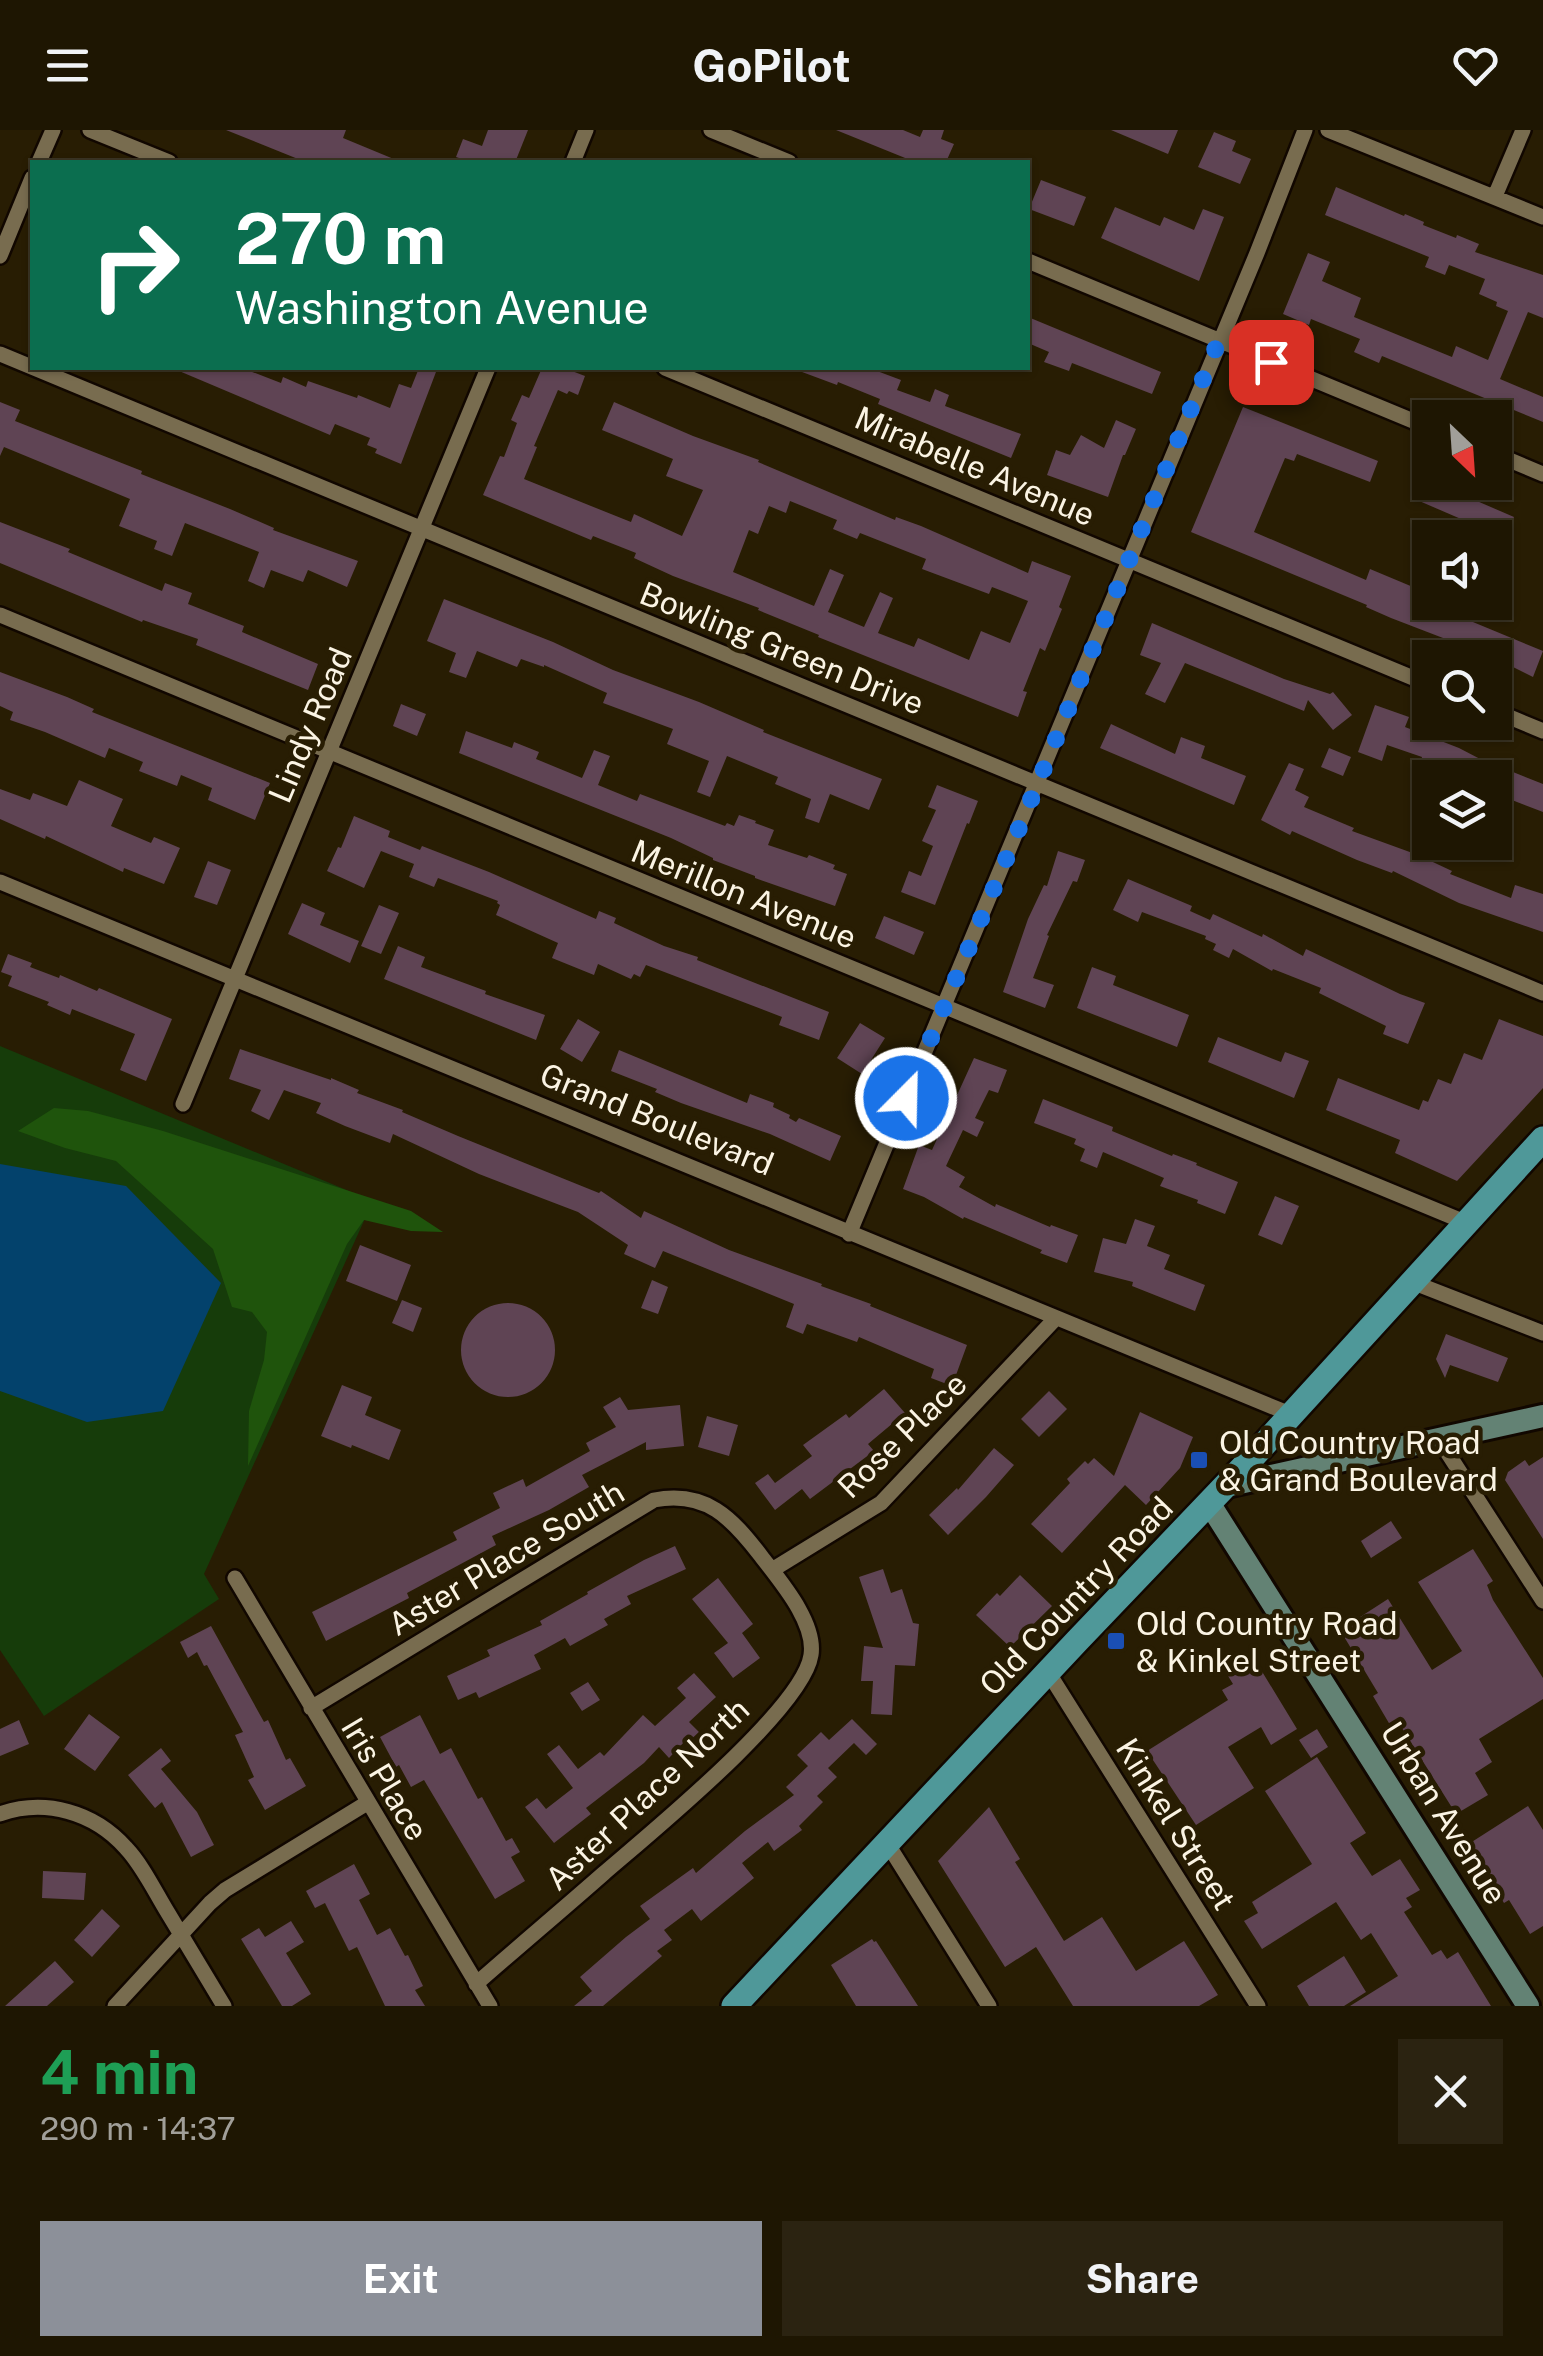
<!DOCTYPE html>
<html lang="en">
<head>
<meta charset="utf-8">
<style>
	:root { --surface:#1e1602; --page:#2b2311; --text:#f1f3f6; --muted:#a19f99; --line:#3c3524; --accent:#8c9099 }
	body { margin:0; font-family:"Public Sans",sans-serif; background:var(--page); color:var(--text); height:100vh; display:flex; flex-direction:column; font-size:38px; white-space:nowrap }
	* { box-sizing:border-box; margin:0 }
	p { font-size:32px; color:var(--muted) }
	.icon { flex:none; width:55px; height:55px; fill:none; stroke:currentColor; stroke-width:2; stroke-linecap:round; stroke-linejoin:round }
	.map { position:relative; height:1876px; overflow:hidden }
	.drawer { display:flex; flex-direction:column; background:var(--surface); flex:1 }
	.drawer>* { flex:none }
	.banner { position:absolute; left:30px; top:30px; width:1000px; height:210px; border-radius:0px; box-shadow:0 2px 8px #0004,0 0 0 2px var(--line); background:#0b6e4f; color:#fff; overflow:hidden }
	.needle { width:65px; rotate:155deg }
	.tools { position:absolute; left:1412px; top:270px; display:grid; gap:20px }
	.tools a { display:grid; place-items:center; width:100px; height:100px; border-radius:0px; background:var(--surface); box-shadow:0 2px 8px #0004,0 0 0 2px var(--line); font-size:50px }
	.pin { position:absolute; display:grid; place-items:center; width:85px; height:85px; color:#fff; margin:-42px; border-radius:20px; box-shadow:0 5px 15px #0006 }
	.me { position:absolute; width:110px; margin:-55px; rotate:23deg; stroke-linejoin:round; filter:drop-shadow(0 0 8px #0008) }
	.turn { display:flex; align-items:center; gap:35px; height:210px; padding:0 40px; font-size:45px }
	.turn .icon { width:130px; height:130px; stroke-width:2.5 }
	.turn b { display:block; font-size:70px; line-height:85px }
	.round { display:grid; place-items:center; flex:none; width:105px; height:105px; border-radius:0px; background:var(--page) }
	.headline { display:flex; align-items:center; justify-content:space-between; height:170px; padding:0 40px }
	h1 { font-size:60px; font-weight:700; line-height:75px; color:#1e9e55 }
	.cta { display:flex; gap:20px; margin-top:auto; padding:20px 40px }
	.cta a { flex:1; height:115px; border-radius:0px; background:var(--accent); color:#fff; font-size:40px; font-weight:700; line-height:115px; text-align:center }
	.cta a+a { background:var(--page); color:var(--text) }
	header { display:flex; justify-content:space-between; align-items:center; height:130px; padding:0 40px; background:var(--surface); font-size:45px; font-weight:700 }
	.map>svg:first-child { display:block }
</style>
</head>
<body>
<header><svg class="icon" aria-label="menu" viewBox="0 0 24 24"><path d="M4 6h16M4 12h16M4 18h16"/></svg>GoPilot<svg class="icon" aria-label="heart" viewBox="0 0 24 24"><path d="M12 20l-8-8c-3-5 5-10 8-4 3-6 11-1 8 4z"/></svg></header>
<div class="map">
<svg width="1543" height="1876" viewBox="0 0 1543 1876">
	<rect width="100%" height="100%" fill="#281d03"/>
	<!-- green -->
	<path fill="#163c0a" d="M0 916 373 1071 204 1444 219 1469 44 1586 0 1520Z"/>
	<!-- forest -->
	<path fill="#1f540c" d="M54 978 88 981 163 1001 411 1081 443 1102 411 1101 364 1090 347 1114 248 1336 249 1281 264 1230 267 1202 252 1182 232 1177 213 1119 116 1031 65 1018 18 1001Z"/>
	<!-- water -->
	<path fill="#03426c" d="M0 1034 126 1056 221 1153 163 1281 87 1292 0 1261Z"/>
	<!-- building -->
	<path fill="#5f4454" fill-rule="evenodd" d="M226 0H346L343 8 401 32H297L298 29Z
		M488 0H528L516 30 520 32H471L456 27 463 9 482 16Z
		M836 0H903L920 7 923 0H944L941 9 954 14 946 32H915Z
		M1111 0H1178L1168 24Z
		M1214 2 1236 11 1232 21 1251 29 1240 54 1198 37Z
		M1041 50 1086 67 1074 96 1029 79Z
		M1336 57 1404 86 1405 84 1424 92 1423 95 1456 108 1457 105 1479 114 1475 122 1543 145V188L1528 182 1500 249 1543 267V292L1382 226 1379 233 1354 222 1360 209 1311 189 1309 195 1283 184 1308 123 1330 132 1322 151 1361 168 1354 187 1452 227 1456 216 1488 230 1508 181 1496 176 1497 172 1479 164 1485 149 1449 135 1445 145 1425 137 1429 127 1325 85Z
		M1115 77 1160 96 1164 87 1194 100 1203 79 1224 87 1199 151 1101 108Z
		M1028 187 1161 242 1152 264 1072 233 1069 241 1044 232 1049 222 1028 213Z
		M172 238H242L281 253 283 247 306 257 308 251 357 268 358 265 390 278 399 254 411 258 419 238 436 242 401 334 375 323 377 319 367 315 370 308 335 294 330 305Z
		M542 238H564L585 246 578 265 569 261 567 264 558 260 534 316 537 317 524 349 591 376 631 392 634 384 682 406 703 360 666 346 673 329 602 300 614 272 693 306 759 330 758 332 895 390 896 387 921 396 1028 443 1032 431 1071 446 1059 477 1062 479 1045 521 1040 518 1023 561 1027 562 1018 587 818 507 819 505 758 480 759 478 673 446 634 428 636 423 593 406 591 410 483 365 500 326 504 327 517 293 511 290 522 265 529 268ZM790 371 837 390 833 399 857 409 860 403 926 429 922 439 989 464 992 457 1028 471 1010 513 981 501 969 530 918 508 914 517 878 503 893 468 880 462 864 497 828 482 844 445 830 439 814 476 733 442 749 400 758 404 769 376 786 383Z
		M795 238H869L901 250 897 260 930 272 935 259 949 265 945 276 1021 304 1011 328 878 274 880 269 838 252 837 255 794 239Z
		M0 272 20 280 15 291 142 341 141 344 230 379 274 398 273 400 358 431 347 457 308 440 303 452 271 440 264 458 248 451 259 422 185 393 172 426 154 419 157 411 119 396 130 369 4 317 0 326Z
		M1243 277 1378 331 1370 352 1297 324 1294 331 1285 328 1254 402 1366 450 1370 439 1413 457 1418 445 1430 450V472H1447L1444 480 1543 521 1533 547 1495 528 1391 488 1366 477 1367 475 1191 402Z
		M1116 290 1136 299 1125 325H1123L1108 367 1047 345 1056 320 1070 325 1081 305 1104 318Z
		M1419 346 1514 387 1505 408 1410 367Z
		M0 392 70 419 68 422 162 461 165 453 192 463 188 474 244 496 242 502 318 534 308 560 196 515 198 509 143 490 142 492 0 433Z
		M444 469 553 512 613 540 699 572 764 600 763 602 882 649 869 680 830 664 819 693 805 688 811 669 775 654 778 647 727 626 710 667 697 662 709 631 667 614 673 599 603 573 607 563 544 535V537L521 529 517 537 477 521 466 548 449 542 456 523 427 511Z
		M1152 493 1284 549 1330 564 1333 562 1352 585 1333 600 1308 570 1304 581 1185 533 1165 573 1145 564 1161 533 1140 525Z
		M0 542 67 567 94 579 92 582 270 653 255 690 208 670 212 658 181 645 177 656 139 641 143 632 109 618 105 628 45 602 10 590 13 582 0 576Z
		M401 574 426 584 417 606 393 596Z
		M1375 575 1409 587 1405 597 1459 618 1507 643 1508 640 1543 654V682L1499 665 1505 648H1464L1421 631 1422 627 1387 615 1382 631 1358 622Z
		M1111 594 1175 624 1181 607 1205 616 1201 628 1246 646 1234 675 1100 618Z
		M466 601 512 618 514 612 539 622 536 629 582 648 594 620 610 626 598 655 637 671 640 664 725 696 727 693 734 696 739 685 756 691 755 693 774 700 768 715 807 728 809 725 835 735 833 739 847 744 835 776 755 748V746L713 730V728L671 708 459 623Z
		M1329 618 1351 627 1343 646 1321 637Z
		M1289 633 1304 639 1295 660 1309 667 1304 677 1354 698 1352 701 1418 725 1452 741 1450 744 1511 768 1515 755 1543 764V802L1459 773 1393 741 1392 743 1357 730 1292 701 1290 705 1261 690Z
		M79 650 123 669 111 696 151 713 154 707 180 718 164 754 124 738 123 742 46 706 45 709 0 689V659L30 670 33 663 67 676Z
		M937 655 978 671 969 694 967 693 935 775 901 762 909 741 921 746 933 716 922 711 936 680 928 677Z
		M354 686 390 701 388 707 420 720 422 716 489 742 596 789 599 781 616 788 614 793 664 816 698 827 697 830 829 882 819 910 779 895 782 887 646 835 640 847 634 844 631 849 598 834 594 845 552 828 558 813 496 785 500 775 497 773 498 771 438 748 434 757 409 747 414 734 381 721 364 758 327 741 338 717 341 718Z
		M1058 721 1085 730 1077 752 1073 751 1047 805 1049 806 1033 848 1054 855 1045 878 1003 862 1028 789 1044 755 1047 756Z
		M208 731 231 740 217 775 194 767Z
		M1128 749 1192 776 1190 781 1210 790 1213 784 1262 807 1263 804 1303 826 1306 819 1400 864 1425 873 1408 914 1383 904 1386 896 1319 863 1321 858 1273 839 1272 841 1233 819 1229 828 1213 820 1216 814 1205 809 1206 806 1142 782 1138 792 1113 780Z
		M302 773 325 783 320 795 359 811 350 833 288 804Z
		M379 775 399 783 381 824 361 816Z
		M884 786 924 802 914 825 875 808Z
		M398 816 425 827 421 837 486 861 485 864 545 885 536 910 384 849Z
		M8 824 32 833 30 837 59 848 60 845 97 861 99 858 172 889 146 951 120 940 135 904 72 879 70 885 47 875 49 872 8 856 12 846 1 842Z
		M1092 837 1116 846 1113 855 1189 885 1177 917 1077 878Z
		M578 889 600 902 582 932 560 919Z
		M1499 889 1543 906V958L1457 1051 1395 1023 1400 1010 1326 980 1338 948 1419 980 1423 970 1428 972 1438 949 1451 954 1464 923 1482 930Z
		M860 893 885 908 862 944 837 928Z
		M1218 907 1281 932 1285 922 1309 931 1294 968 1208 932Z
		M240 919 331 950V948L359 960 357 963 403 980 402 982 458 1006 599 1063 601 1061 641 1088 644 1081 729 1120 822 1154 821 1156 871 1174 870 1176 967 1215 952 1256 931 1248 934 1239 859 1207 857 1212 807 1194 803 1204 786 1197 794 1174 663 1121 655 1138 624 1124 628 1115 578 1082 479 1044 393 1004 390 1013 345 996 316 983 321 973 284 960 269 990 251 981 261 960 229 949Z
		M619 920 747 973 750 964 774 973 773 977 790 985 789 988 796 992 799 988 841 1006 830 1031 770 1004 681 973 655 962 657 959 611 941Z
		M974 928 1007 940 998 963 989 960 975 988 984 992 977 1007 963 1000 946 1036 965 1047 959 1057 995 1077 996 1074 1050 1097 1051 1095 1078 1105 1067 1133 1040 1123 1042 1120 964 1087 963 1089 924 1067 903 1059 919 1015 932 1020Z
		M1043 969 1113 997 1112 1001 1172 1026 1173 1024 1197 1033 1196 1035 1238 1052 1225 1084 1197 1073 1198 1070 1160 1056 1164 1048 1103 1022 1097 1038 1080 1031 1085 1019 1074 1014 1076 1009 1034 993Z
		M1275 1066 1299 1076 1282 1115 1258 1105Z
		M1135 1089 1155 1096 1147 1116 1170 1125 1164 1139 1205 1155 1195 1181 1132 1156 1133 1152 1094 1142 1103 1108 1126 1114Z
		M360 1115 411 1135 397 1171 346 1151Z
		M652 1150 668 1157 658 1184 641 1178Z
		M402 1170 422 1178 413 1202 392 1193Z
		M461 1220a47 47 0 1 1 94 0a47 47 0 1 1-94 0Z
		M1446 1204 1508 1228 1498 1252 1450 1235 1445 1248 1436 1229Z
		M342 1255 372 1267 365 1285 401 1300 389 1330 352 1315 351 1318 321 1306Z
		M884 1259 905 1283 868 1314 874 1321 810 1369 802 1359 775 1380 755 1353 768 1344 775 1353 812 1326 803 1315 846 1284 849 1288Z
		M1049 1261 1067 1279 1039 1307 1021 1289Z
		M620 1267 628 1280 680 1275 684 1316 646 1320V1312L582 1345 589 1357 549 1380 492 1406 496 1415 407 1463 409 1468 326 1511 312 1482 457 1410 453 1402 500 1378 493 1363 523 1349 526 1357 590 1321 586 1313 616 1297 603 1277Z
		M1140 1282 1193 1307 1180 1338 1146 1375 1125 1355 1062 1423 1031 1394 1070 1353 1067 1349 1085 1331 1088 1334 1094 1328 1114 1346Z
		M707 1286 738 1295 729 1326 698 1317Z
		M994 1318 1014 1335 986 1367 948 1405 929 1385 957 1358 958 1360Z
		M1543 1327V1409L1505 1350 1508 1342 1525 1330 1529 1336Z
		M1391 1391 1402 1408 1371 1428 1361 1411Z
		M675 1416 686 1439 627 1466 631 1474 604 1489 608 1495 570 1516 565 1508 534 1525 541 1539 479 1568 476 1562 458 1570 447 1546 490 1526 487 1520 542 1495 540 1491 588 1464 587 1462 644 1430Z
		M1473 1419 1493 1451 1487 1455 1493 1470 1543 1548V1569L1479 1609 1492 1632 1475 1643 1488 1665 1456 1684 1400 1595 1393 1600 1373 1566 1378 1563 1340 1500 1388 1469 1432 1540 1462 1521 1418 1452Z
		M883 1439 891 1463 902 1459 913 1493 919 1494 915 1536 895 1535 892 1585 871 1584 873 1551H861L864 1516 883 1518 859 1447Z
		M1020 1445 1052 1476 1010 1517 976 1485 997 1463 1000 1466Z
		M718 1448 753 1494 742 1503 760 1528 733 1548 714 1523 728 1513 692 1469Z
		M211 1496 264 1592 268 1590 286 1630 290 1628 306 1656 265 1680 248 1650 254 1647 235 1605 243 1602 207 1535 204 1536 197 1522 188 1528 180 1512Z
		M1252 1525 1297 1599 1271 1615 1261 1597 1228 1617 1254 1658 1196 1695 1147 1621 1228 1570 1222 1560 1233 1554 1225 1541Z
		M694 1543 716 1567 689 1592 699 1602 687 1613 685 1611 669 1628 659 1617 644 1633 586 1678 591 1684 554 1713 525 1677 537 1668 546 1679 573 1658 547 1624 559 1615 578 1639 600 1622 604 1626 643 1585 655 1596 686 1568 677 1558Z
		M588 1552 600 1570 582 1581 570 1563Z
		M89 1584 120 1607 95 1641 64 1619Z
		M420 1585 440 1624 451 1618 478 1669 482 1667 506 1711 512 1708 520 1722 511 1727 525 1751 495 1769 424 1650 411 1657 399 1635 396 1637 380 1607Z
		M852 1589 877 1614 866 1625 854 1613 828 1638 837 1647 817 1666 823 1672 799 1696 802 1700 774 1721 768 1712 742 1733 754 1748 701 1791 692 1779 664 1800 672 1810 657 1821 662 1826 603 1876H574L592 1861 580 1847 626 1807 650 1789 640 1776 693 1738 696 1743 745 1701 794 1665 786 1657 808 1636 797 1625 821 1602 829 1610Z
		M19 1590 29 1614 0 1626V1599Z
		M1317 1599 1328 1617 1311 1628 1299 1610Z
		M161 1618 171 1631 161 1639 197 1682 214 1715 191 1727 162 1672 155 1678 128 1645Z
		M1317 1627 1366 1703 1350 1713 1372 1746 1400 1729 1420 1760 1406 1768 1412 1777 1404 1782 1432 1825 1441 1820 1447 1829 1458 1822 1491 1876H1350L1398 1846 1371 1803 1361 1810 1336 1772 1262 1819 1244 1791 1258 1783 1252 1772 1312 1734 1265 1661Z
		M1528 1676 1543 1700V1796L1530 1804 1509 1770 1504 1773 1467 1715Z
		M989 1677 1020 1729 1015 1732 1064 1811 1102 1787 1136 1841 1184 1811 1218 1865 1199 1876H1073L1036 1817 1005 1837 938 1731Z
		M354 1734 370 1764 359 1770 377 1805 390 1798 405 1826 408 1825 423 1856 415 1860 425 1876H385L357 1817 349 1821 325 1773 315 1778 306 1761Z
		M43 1741 86 1743 84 1770 42 1768Z
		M102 1779 120 1796 92 1827 74 1810Z
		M291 1791 304 1812 286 1823 311 1864 292 1876H282L241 1809 259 1798 265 1807Z
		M872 1809 874 1812 876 1811 918 1876H856L831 1835Z
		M1344 1826 1366 1862 1344 1876H1309L1297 1856Z
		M55 1831 74 1852 47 1876H5Z"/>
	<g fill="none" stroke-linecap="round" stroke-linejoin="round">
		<defs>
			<path id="street" d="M90 0 169 32
				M711 0 789 32
				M1328 0 1543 87
				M39 32 53 0
				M573 32 586 0
				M1495 66 1523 0
				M0 126 32 48
				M1028 131 1430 298
				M0 224 1543 863
				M665 238 1430 555
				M1495 324 1543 344
				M0 485 1467 1093
				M1495 581 1543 601
				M0 752 1290 1284
				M183 974 488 238
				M849 1104 1257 123 1305 0
				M1412 1152 1543 1203
				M1438 1308 1543 1471
				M772 1440 881 1373 1055 1189
				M235 1448 490 1876
				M1048 1542 1258 1876
				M311 1578 654 1370C706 1360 732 1388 761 1426 780 1451 816 1492 811 1525 803 1579 648 1705 603 1744 561 1781 518 1817 476 1854
				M0 1684C45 1668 94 1682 126 1718 143 1736 155 1762 168 1783 187 1814 205 1845 224 1876
				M887 1713 989 1876
				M115 1876 210 1773 225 1760 367 1673"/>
			<path id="secondary" d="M1226 1356 1543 1286
				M1209 1373 1528 1876"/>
			<path id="primary" d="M734 1876 1077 1511 1249 1331 1543 1009"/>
		</defs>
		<!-- street casing -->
		<use href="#street" stroke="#110700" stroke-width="20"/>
		<!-- secondary casing -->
		<use href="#secondary" stroke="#110700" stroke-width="28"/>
		<!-- primary casing -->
		<use href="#primary" stroke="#110700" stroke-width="30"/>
		<!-- street -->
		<use href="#street" stroke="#786c4f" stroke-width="15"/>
		<!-- secondary -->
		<use href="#secondary" stroke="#638274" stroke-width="22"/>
		<!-- primary -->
		<use href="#primary" stroke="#4f9899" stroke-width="25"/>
	</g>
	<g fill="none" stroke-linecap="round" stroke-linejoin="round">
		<!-- route -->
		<path stroke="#1a73e8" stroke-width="18" stroke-dasharray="0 32.4" d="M906 968 1038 653 1219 210 1271 232"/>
	</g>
	<!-- markers -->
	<g fill="#1a4fb4" stroke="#281d03" stroke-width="4">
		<rect x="1189" y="1320" width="20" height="20" rx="5"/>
		<rect x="1106" y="1501" width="20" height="20" rx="5"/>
	</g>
	<g text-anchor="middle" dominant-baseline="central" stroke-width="9" stroke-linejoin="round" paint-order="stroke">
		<!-- street labels -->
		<g font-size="32" fill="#fbf4e4" stroke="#281d03">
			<text transform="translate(975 336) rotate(23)">Mirabelle Avenue</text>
			<text transform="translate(782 518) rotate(22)">Bowling Green Drive</text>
			<text transform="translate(310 595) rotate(-67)">Lindy Road</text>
			<text transform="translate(744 764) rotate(22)">Merillon Avenue</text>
			<text transform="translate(657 989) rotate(22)">Grand Boulevard</text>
			<text transform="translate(902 1305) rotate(-44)">Rose Place</text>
			<text transform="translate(506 1428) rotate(-31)">Aster Place South</text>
			<text transform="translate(1076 1466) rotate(-46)">Old Country Road</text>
			<text transform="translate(385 1649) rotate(59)">Iris Place</text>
			<text transform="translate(647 1664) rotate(-43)">Aster Place North</text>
			<text transform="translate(1444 1683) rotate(58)">Urban Avenue</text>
			<text transform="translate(1176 1694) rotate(58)">Kinkel Street</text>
		</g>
		<!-- poi labels -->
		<g font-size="32" fill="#fbf4e4" stroke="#281d03" text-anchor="start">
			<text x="1219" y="1312">Old Country Road<tspan x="1219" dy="37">&amp; Grand Boulevard</tspan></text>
			<text x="1136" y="1493">Old Country Road<tspan x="1136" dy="37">&amp; Kinkel Street</tspan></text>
		</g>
	</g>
</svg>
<div class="tools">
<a><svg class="needle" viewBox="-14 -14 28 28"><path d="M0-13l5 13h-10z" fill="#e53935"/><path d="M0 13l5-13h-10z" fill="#a19f99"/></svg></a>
<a><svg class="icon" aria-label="sound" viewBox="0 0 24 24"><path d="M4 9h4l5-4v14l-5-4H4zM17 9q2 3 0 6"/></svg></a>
<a><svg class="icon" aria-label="search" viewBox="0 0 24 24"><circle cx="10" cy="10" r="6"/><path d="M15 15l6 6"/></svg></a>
<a><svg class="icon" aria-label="layers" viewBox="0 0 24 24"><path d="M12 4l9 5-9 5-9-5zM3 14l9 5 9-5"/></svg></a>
</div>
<div class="pin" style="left:1271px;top:232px;background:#d93025"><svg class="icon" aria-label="arrive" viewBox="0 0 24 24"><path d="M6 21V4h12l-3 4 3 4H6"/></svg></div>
<svg class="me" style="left:906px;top:968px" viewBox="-20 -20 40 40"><circle r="17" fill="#1a73e8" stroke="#fff" stroke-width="3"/><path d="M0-11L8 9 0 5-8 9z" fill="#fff"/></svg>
<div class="banner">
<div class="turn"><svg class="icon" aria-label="right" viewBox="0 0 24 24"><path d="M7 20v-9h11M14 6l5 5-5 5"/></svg><div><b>270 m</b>Washington Avenue</div></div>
</div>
</div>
<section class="drawer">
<div class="headline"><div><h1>4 min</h1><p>290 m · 14:37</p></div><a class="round"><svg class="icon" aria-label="close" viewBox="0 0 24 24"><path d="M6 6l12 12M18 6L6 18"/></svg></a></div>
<div class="cta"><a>Exit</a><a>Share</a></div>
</section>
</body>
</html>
